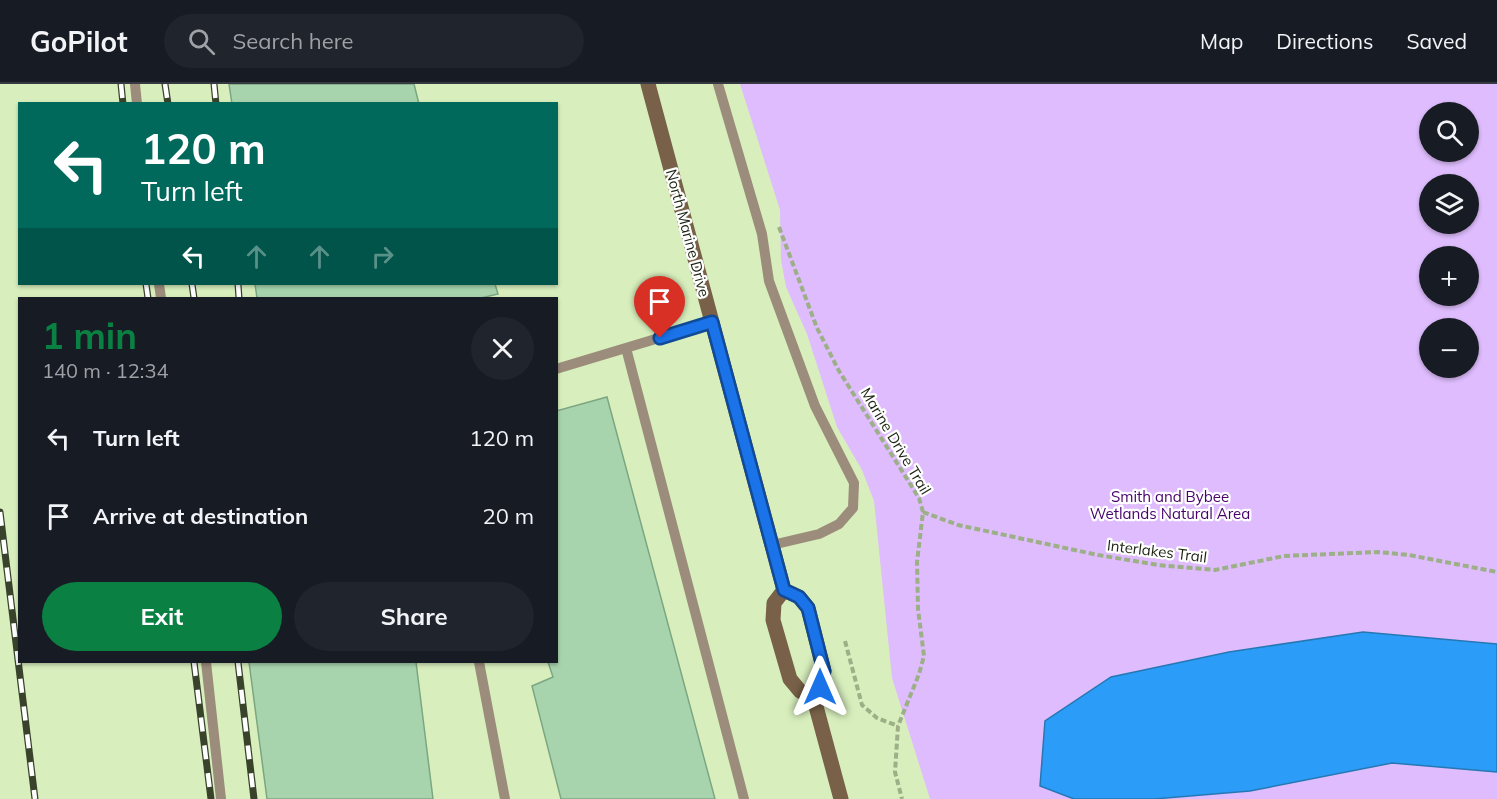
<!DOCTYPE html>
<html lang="en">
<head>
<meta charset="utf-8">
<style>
	:root { --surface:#171b24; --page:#20242c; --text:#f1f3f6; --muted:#9ea1a6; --line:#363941; --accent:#0b8043 }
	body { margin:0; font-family:Mulish,sans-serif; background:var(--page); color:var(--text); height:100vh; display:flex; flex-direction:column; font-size:22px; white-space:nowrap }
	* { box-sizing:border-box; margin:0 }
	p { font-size:20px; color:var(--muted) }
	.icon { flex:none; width:33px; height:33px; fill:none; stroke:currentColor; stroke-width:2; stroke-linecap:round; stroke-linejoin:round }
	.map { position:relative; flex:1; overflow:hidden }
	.side { position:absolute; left:18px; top:213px; width:540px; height:366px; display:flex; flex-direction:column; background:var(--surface); border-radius:0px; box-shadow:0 2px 4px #0004 }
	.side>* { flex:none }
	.hud { position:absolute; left:18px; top:18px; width:540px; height:183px; border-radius:0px; box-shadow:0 2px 4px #0004; background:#00695c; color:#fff; overflow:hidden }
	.controls { position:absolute; left:1419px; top:18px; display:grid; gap:12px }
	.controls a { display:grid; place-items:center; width:60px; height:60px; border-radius:50%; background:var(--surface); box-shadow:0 2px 4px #0004; font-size:30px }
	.pin { position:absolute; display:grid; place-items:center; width:51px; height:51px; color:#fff; margin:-62px -26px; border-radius:50% 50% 50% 0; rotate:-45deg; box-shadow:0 0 6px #0007 }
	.pin .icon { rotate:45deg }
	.me { position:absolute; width:66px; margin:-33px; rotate:0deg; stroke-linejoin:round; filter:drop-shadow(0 0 4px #0008) }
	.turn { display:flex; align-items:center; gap:21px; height:126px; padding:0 24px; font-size:27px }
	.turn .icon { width:78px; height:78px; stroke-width:2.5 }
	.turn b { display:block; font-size:42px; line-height:51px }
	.lanes { display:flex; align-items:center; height:57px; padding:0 24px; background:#0003; justify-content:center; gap:30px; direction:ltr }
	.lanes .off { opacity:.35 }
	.round { display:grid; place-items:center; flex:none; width:63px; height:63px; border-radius:32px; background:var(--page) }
	.head { display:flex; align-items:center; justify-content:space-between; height:102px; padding:0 24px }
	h1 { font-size:36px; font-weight:700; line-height:45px; color:var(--accent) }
	.primary-button { display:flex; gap:12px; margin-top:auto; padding:12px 24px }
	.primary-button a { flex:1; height:69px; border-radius:36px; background:var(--accent); color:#fff; font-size:24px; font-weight:700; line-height:69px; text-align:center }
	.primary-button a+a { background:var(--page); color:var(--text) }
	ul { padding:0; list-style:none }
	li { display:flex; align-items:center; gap:18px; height:78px; padding:0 24px }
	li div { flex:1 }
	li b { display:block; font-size:22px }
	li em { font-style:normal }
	header { display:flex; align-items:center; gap:36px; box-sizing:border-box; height:84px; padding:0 30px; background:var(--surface); border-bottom:2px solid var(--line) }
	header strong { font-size:28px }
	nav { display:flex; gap:33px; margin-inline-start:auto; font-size:21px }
	.search { width:420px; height:54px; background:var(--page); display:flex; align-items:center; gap:15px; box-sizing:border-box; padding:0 21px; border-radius:33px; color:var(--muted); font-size:22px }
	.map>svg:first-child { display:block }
</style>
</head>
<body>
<header>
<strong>GoPilot</strong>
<div class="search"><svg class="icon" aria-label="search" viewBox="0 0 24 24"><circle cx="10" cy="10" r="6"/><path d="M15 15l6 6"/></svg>Search here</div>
<nav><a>Map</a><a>Directions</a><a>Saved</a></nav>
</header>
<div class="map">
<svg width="1497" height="715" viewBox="0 0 1497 715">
	<rect width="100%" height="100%" fill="#d8efbd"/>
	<!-- green -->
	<path fill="#debcfd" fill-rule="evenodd" d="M740 0H1497V715H930L892 594 874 417 862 386 837 343 807 250 786 203 781 176 780 126ZM1430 28H1468V68H1430ZM1430 100H1468V140H1430ZM1430 172H1468V212H1430ZM1430 244H1468V284H1430Z"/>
	<!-- water -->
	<path fill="#2b9df9" stroke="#2678b3" stroke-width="1.5" d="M1363 548 1497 560V688L1392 679 1250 707 1154 715H1074L1040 702 1045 637 1111 593 1229 568Z"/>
	<!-- building -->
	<path fill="#a8d4ad" stroke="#7ca681" stroke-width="1.5" d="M229 0H414L419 20H232Z
		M255 200H495L498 210 481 214H257Z
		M607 313 715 715H561L532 602 553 593 548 578H556V327Z
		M249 578H416L433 715H267Z"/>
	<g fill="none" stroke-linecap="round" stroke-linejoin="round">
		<!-- path -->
		<path stroke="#9caf87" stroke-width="4" stroke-dasharray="6 3" stroke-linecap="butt" d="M779 143 817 244 839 287 919 414 923 428 917 478 918 525 924 572 919 590 898 642 895 688 902 715
			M923 428 958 441 1098 471 1158 481 1215 486 1284 472 1378 468 1409 471 1497 488
			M845 557 862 621 877 634 898 642"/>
		<!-- service -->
		<path stroke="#9c8c7b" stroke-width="10" d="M135 0 137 20
			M718 0 762 150 769 197 815 322 854 399 853 424 839 440 819 450 772 461
			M159 200 161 214
			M626 264 744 715
			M556 285 712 238
			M206 578 221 715
			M479 578 505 715"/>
		<!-- secondary -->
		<path stroke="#786148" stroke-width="15" d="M648 0 784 506 799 513 808 524 824 587 814 615
			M784 506 774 519 773 536 790 595 800 607 814 615 841 715"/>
		<defs>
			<path id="rail" d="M121 0 123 20
				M165 0 168 20
				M214 0 216 20
				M146 200 148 214
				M192 200 194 214
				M238 200 239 214
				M0 428 35 715
				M194 578 211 715
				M238 578 254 715"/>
		</defs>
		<!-- rail casing -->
		<use href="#rail" stroke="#39432c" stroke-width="7"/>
		<!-- rail -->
		<use href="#rail" stroke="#fff" stroke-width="4.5" stroke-dasharray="14" stroke-linecap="butt"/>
	</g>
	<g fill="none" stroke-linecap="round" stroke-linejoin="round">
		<defs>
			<path id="route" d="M660 254 712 238 784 506 799 513 808 524 824 587 820 603"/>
		</defs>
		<!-- route casing -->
		<use href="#route" stroke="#114b97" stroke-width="15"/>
		<!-- route -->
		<use href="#route" stroke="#1a73e8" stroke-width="10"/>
	</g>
	<g text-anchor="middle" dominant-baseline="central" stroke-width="4.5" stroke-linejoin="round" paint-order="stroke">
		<!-- street labels -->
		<g font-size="15" fill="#1b2311" stroke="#fff">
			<text transform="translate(688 149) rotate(75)">North Marine Drive</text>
			<text transform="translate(896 357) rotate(59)">Marine Drive Trail</text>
			<text transform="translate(1157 467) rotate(7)">Interlakes Trail</text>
		</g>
		<!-- park labels -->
		<g font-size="15" fill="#47026c" stroke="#fff">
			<text x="1170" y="412">Smith and Bybee<tspan x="1170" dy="17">Wetlands Natural Area</tspan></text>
		</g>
	</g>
</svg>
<div class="controls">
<a><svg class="icon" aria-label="search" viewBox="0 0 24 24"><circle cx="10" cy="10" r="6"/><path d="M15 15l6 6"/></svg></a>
<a><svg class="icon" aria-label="layers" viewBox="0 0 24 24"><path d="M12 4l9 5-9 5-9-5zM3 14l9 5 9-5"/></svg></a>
<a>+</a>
<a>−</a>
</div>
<div class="pin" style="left:660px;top:254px;background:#d93025"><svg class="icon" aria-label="arrive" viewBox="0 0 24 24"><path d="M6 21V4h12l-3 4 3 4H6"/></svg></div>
<svg class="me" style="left:820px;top:603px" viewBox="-20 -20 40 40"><path d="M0-17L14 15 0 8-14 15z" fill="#1a73e8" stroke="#fff" stroke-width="4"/></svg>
<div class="hud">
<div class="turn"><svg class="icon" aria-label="left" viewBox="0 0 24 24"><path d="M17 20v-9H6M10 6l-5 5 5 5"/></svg><div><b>120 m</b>Turn left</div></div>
<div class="lanes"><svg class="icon" aria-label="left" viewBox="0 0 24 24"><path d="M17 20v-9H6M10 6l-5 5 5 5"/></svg><svg class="icon off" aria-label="ahead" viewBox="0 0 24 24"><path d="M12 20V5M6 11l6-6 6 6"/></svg><svg class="icon off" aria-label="ahead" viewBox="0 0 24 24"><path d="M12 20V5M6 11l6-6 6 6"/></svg><svg class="icon off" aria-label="right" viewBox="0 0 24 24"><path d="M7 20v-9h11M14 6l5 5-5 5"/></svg></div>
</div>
<section class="side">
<div class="head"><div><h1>1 min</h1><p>140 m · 12:34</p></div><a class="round"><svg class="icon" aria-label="close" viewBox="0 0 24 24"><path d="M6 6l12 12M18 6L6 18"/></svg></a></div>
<ul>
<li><svg class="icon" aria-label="left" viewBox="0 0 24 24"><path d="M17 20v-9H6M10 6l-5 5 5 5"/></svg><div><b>Turn left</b></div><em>120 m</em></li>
<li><svg class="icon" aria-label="arrive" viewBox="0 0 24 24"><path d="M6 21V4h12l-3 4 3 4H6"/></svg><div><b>Arrive at destination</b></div><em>20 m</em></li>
</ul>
<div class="primary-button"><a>Exit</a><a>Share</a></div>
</section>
</div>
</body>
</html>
